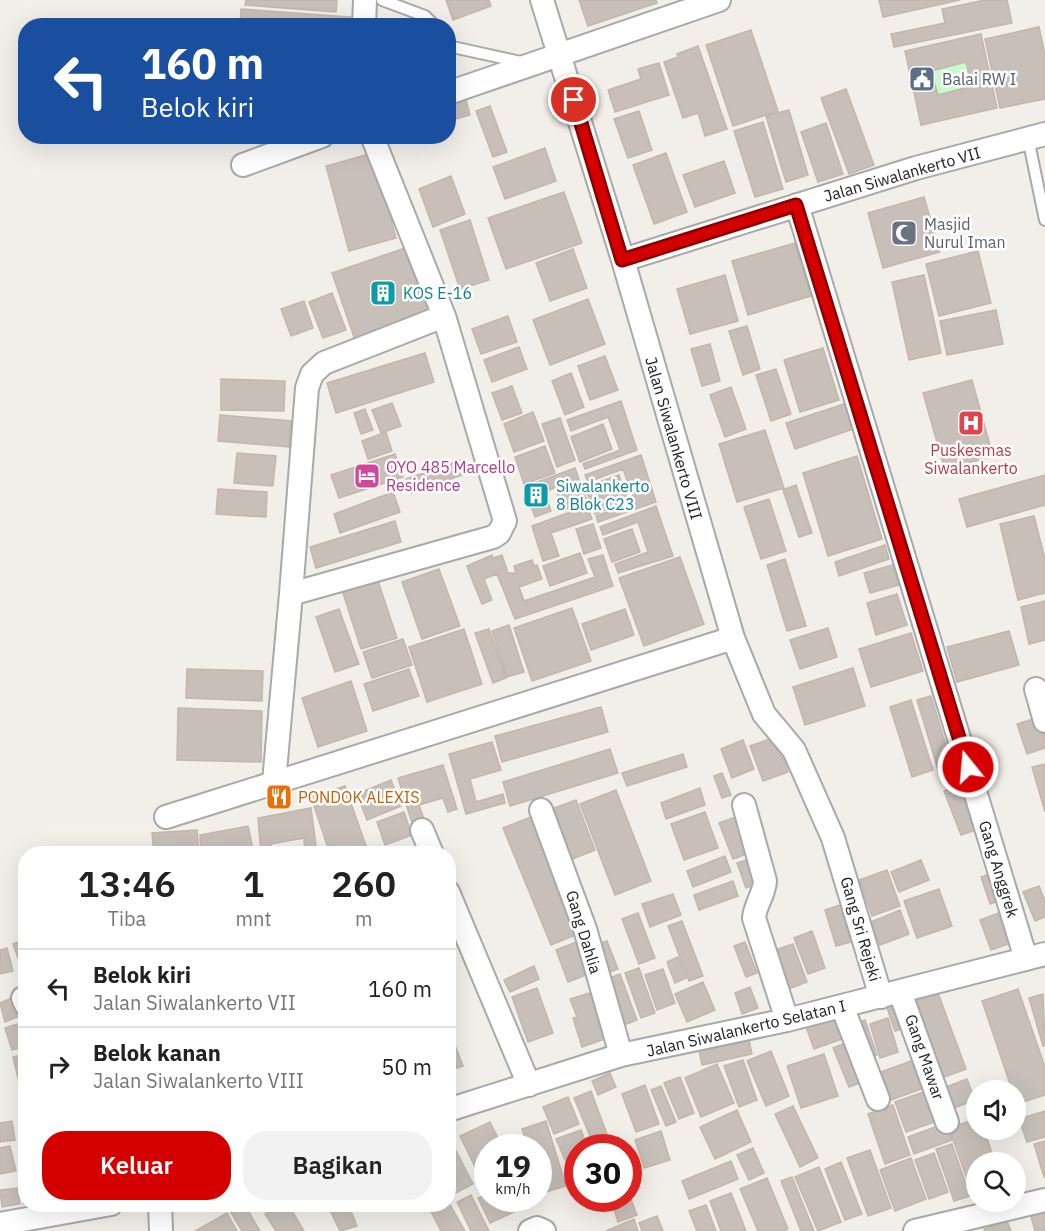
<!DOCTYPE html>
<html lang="id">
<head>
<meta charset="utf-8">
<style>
	:root { --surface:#fff; --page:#f2f2f2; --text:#222; --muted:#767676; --line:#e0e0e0; --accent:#d40000 }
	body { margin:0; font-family:"IBM Plex Sans",sans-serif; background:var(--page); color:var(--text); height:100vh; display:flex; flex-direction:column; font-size:22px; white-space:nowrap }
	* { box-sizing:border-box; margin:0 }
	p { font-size:20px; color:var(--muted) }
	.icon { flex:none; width:33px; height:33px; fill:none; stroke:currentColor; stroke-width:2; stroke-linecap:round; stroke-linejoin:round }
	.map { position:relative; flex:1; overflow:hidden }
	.panel { position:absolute; left:18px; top:846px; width:438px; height:366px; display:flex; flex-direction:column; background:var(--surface); border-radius:24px; box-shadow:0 6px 24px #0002 }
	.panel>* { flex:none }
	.guide { position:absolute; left:18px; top:18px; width:438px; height:126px; border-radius:24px; box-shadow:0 6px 24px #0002; background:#1a4fa0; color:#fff; overflow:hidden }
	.buttons { position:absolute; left:966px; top:1080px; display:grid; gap:12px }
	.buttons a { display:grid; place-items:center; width:60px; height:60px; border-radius:50%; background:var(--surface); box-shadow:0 6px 24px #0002; font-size:30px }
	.speed { position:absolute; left:474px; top:1134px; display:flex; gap:12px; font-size:30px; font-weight:700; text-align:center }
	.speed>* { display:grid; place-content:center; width:78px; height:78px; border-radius:50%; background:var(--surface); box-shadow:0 6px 24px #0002; line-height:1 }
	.speed small { font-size:15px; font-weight:400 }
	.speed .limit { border:9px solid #d22; background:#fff; color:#111 }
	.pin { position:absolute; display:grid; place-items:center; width:51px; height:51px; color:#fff; margin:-26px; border:3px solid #fff; border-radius:50%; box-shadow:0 2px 6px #0007 }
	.me { position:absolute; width:66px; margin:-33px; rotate:343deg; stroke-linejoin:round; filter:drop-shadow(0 0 4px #0008) }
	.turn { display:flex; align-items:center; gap:21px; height:126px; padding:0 24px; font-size:27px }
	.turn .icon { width:78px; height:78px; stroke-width:2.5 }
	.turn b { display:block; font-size:42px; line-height:51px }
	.eta { display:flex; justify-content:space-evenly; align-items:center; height:102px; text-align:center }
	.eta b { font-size:36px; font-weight:600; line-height:42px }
	.action { display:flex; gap:12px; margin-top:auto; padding:12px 24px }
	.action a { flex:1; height:69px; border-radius:24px; background:var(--accent); color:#fff; font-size:24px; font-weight:600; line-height:69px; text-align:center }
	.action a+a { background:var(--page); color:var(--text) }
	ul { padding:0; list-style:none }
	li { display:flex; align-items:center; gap:18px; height:78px; padding:0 24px; border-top:2px solid var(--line) }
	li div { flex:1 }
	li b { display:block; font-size:22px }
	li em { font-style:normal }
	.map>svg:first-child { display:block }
</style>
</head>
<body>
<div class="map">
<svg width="1045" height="1231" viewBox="0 0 1045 1231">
	<rect width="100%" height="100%" fill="#f2efe9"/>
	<!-- park -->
	<path fill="#c8facc" d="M966 62 972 86 938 95 931 71Z"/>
	<!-- building -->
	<path fill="#c7bfb8" stroke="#c4b6ab" stroke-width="1.5" fill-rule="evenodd" d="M246 0H337L336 12 245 5Z
		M446 0H489L491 6 453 20Z
		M579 0H656L657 3 588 26Z
		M879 0H960L883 17Z
		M985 0H1007L1012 23 894 47 891 34 945 23 942 9Z
		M241 9 363 18 362 26H240Z
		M1039 27 1045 55V99L1000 108 985 39Z
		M751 30 778 111 733 126 706 45Z
		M981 34 997 108 921 125 905 51ZM966 62 972 86 938 95 931 71Z
		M698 46 727 129 705 136 698 113 683 118 664 62 678 57 677 54Z
		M659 63 669 95 615 112 608 90 641 79 638 69Z
		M846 89 874 165 849 174 821 98Z
		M465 96 470 115 448 121V101Z
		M490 106 507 152 493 157 476 111Z
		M789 110 808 175 786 182 766 116Z
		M639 111 652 150 628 158 614 119Z
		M763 122 783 189 755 197 734 131Z
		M826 123 843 174 818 182 801 132Z
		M545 148 556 181 505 199 493 167Z
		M373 153 396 238 349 251 326 166Z
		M666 153 687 212 654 224 633 165Z
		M724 161 735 193 695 207 683 175Z
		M451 176 465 214 433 227 419 189Z
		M564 192 582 243 506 269 488 218Z
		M924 197 940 252 883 268 868 213Z
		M470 220 489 280 460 289 440 230Z
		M795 243 811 296 748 315 732 261Z
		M411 246 434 313 355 340 332 273Z
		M573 249 587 288 550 301 536 263Z
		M978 251 991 303 939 316 926 264Z
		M725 275 738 321 690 334 677 289Z
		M924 275 941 353 909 360 892 282Z
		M332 293 346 330 323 338 309 302Z
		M588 299 605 344 550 365 533 320Z
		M304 301 313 328 291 336 281 309Z
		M996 310 1003 344 947 355 940 321Z
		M508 316 517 342 481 354 472 329Z
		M747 326 760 369 743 375 729 331Z
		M710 344 720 381 702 386 691 349Z
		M519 347 527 369 492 382 484 360Z
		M823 348 839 400 800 412 784 360Z
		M425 353 434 382 336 413 327 383Z
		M605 356 618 390 590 400 578 366Z
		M776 369 791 414 771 421 756 375Z
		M571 373 584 407 565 415 552 381Z
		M221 379 285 381 284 411 221 410Z
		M972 380 993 456 945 470 923 393Z
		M512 386 522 413 502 420 492 393Z
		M731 387 746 429 725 437 710 395Z
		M621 401 637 450 585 469 583 464 620 450 608 417 571 431 567 420Z
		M392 403 401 426 381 433 372 410Z
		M847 403 856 428 795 449 786 423Z
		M365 409 373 430 361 434 354 413Z
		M533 412 544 441 514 452 504 424Z
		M220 415 291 421 289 447 218 441Z
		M560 418 575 460 557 467 542 424Z
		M603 424 612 449 580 462 571 437Z
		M765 430 784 488 737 502 719 444Z
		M386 432 392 451 368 459 362 441Z
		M545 446 555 473 524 484 515 457Z
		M237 453 276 456 273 486 234 483Z
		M395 454 403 477 339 498 331 475Z
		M641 455 656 502 598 522 596 516 635 502 623 469 588 482 585 475Z
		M857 456 882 539 828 556 803 473Z
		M461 460 465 474 411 493 406 479Z
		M575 468 579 479 544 492 551 511 535 517 524 487Z
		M619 475 628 502 595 514 585 487Z
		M1045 475V505L967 527 959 499Z
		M580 481 587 501 563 510 556 490Z
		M796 485 812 533 799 537 783 490Z
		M218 489 267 492 266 517 216 514Z
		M393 492 400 512 340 533 334 514Z
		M769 499 786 551 761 559 744 507Z
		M587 506 592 519 551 533 559 556 543 561 532 526Z
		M656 506 673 556 618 573 615 564 648 552 638 522 603 535 600 527Z
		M1034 516 1045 559V593L1018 600 1000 524Z
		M395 521 401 542 316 568 310 547Z
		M593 524 601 548 584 554 576 529Z
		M632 529 640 552 612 562 604 539Z
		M885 545 889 559 839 576 835 562Z
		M580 553 587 573 550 586 543 566Z
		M492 555 493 558 502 555 508 573H516L514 566 532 560 534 566 537 565 542 579 519 587 524 601 595 577 588 559 603 555 613 586 515 619 497 574 484 579 492 600 482 604 473 582 467 566Z
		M680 557 704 624 644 646 619 578Z
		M785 559 806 626 787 631 767 565Z
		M893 565 899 585 870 593 864 573Z
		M439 569 460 626 422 639 402 582Z
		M377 578 397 638 361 649 342 590Z
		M897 594 907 625 876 635 867 603Z
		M1045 601V640L1029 644 1021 607Z
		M572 608 591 661 532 681 514 628Z
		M339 609 359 664 335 672 316 617Z
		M625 609 634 635 591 650 582 624Z
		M509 625 524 672 507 677 492 631Z
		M828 628 837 657 800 669 790 640Z
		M464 629 482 684 427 702 409 647Z
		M489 629 506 678 493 683 475 633Z
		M1009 631 1019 665 957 682 947 647Z
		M911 633 923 671 871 687 859 649Z
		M403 639 412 665 372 678 363 652Z
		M853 668 865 706 805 725 793 687Z
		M187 669 263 671 262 701 186 698Z
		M409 669 419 696 373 711 364 684Z
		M351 681 367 731 318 747 302 698Z
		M931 696 954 772 940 776 917 700Z
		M911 700 933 770 912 777 890 707Z
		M601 707 608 732 502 762 495 736Z
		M178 708 262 711 261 762 177 760Z
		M1039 717 1045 736V748L1027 754 1017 724Z
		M775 737 788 772 763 781 750 746Z
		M743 740 754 769 732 778 721 749Z
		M492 742 501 770 470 779 476 802 503 794 505 803 466 814 449 754Z
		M610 749 618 773 510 806 503 782Z
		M683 754 687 767 627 786 622 773Z
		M1045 764V812L1032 767Z
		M443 765 457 809 448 812 443 798 419 805 424 819 412 823 398 778Z
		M722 773 731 795 722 798 714 776Z
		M391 780 401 806 367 820 357 794Z
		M967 783 984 827 961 835 944 791Z
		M345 786 366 846 343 854H330L311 797Z
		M700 788 705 805 666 819 661 803Z
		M616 790 651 881 615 895 580 804Z
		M576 800 595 850 565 862 546 811Z
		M311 808 317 854H305L304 838 271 844 272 854H261L258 818Z
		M404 812 412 835 385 845 377 822Z
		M705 812 718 848 684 860 671 824Z
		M536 815 583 932 551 945 503 828Z
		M739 816 752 852 733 859 719 823Z
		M248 826 254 854H201L200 835Z
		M197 830 199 854H154L152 833Z
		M725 856 731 872 693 887 687 871Z
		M755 857 764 882 746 888 737 863Z
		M921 860 929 880 899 892 891 872Z
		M887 870 900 906 872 916 859 880Z
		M995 872 1004 899 990 904 981 877Z
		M733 881 738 896 699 910 694 895Z
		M1039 886 1045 901V917L1035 921 1023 892Z
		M939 889 952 926 917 938 904 901Z
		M673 894 681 915 650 927 642 904Z
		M840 905 851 942 836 946 825 910Z
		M900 910 909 934 880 945 871 922Z
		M1007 910 1017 941 991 950 980 920Z
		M638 913 655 958 639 964 622 919Z
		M682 921 703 976 689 981 668 926Z
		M812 931 825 968 808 974 794 938Z
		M26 939V955L18 958 13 944Z
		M579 941 591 973 568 982 556 950Z
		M607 941 618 969 604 974 593 946Z
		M745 942 757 973 746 977 734 946Z
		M793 944 807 982 783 991 769 952Z
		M7 948 13 971 0 974V950Z
		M678 957 686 978 675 983 667 962Z
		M534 966 539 979 510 992 504 980Z
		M639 968 655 1013 641 1018 625 973Z
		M663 969 675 1003 657 1010 645 975Z
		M620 974 637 1020 624 1025 607 979Z
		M703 982 715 1010 687 1022 675 994Z
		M750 987 758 1008 742 1014 735 993Z
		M537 988 553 1033 528 1042 512 997Z
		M1018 989 1045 1067V1095L1017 1104 1016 1090H1012L982 1001Z
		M590 993 596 1010 603 1008 613 1036 582 1047 573 1018 577 1017 570 999Z
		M938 993 966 1069 936 1080 908 1004Z
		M1043 994 1045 1046H1043L1029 998Z
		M16 996 24 1014 5 1022 0 1003Z
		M895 999 905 1028 895 1031 885 1002Z
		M841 1012 850 1036 814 1049 805 1024Z
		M888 1018 898 1052 880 1058 870 1024Z
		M865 1020 877 1055 867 1058 855 1024Z
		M24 1022 26 1046 12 1050 5 1028Z
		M448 1027 463 1066 448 1071Z
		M749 1040 752 1054 702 1065 699 1050Z
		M853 1040 868 1080 849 1087 833 1048Z
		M771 1051 789 1096 766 1106 747 1061Z
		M26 1054V1088L21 1090 13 1057Z
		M824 1054 838 1096 801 1108 787 1066Z
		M922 1057 932 1085 891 1100 881 1072Z
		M743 1060 757 1100 739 1107 724 1066Z
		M717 1064 734 1103 701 1117 685 1078Z
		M610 1073 616 1087 598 1095 592 1081Z
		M680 1077 694 1113 679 1119 664 1083Z
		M967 1079 975 1100 946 1111 938 1090Z
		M645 1085 659 1124 636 1132 622 1094Z
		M661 1086 676 1122 666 1126 651 1090Z
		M932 1089 943 1119 906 1132 895 1102Z
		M591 1091 610 1142 595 1148 574 1098Z
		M568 1097 579 1124 554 1134 543 1107Z
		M893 1105 910 1155 885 1164 868 1114Z
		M793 1106 818 1158 800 1167 775 1114Z
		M737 1110 751 1142 715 1159 700 1127Z
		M1045 1111V1137L1027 1142 1019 1119Z
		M976 1119V1130H984L995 1162H976V1179L968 1182 949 1128Z
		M12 1121 15 1140 0 1142V1123Z
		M546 1121 566 1186 542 1193 538 1181V1148H528L522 1129Z
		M490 1122 503 1148H488V1178L482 1181 460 1136Z
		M946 1123 952 1140 914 1154 908 1137Z
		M581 1130 588 1148H578V1157L566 1162 556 1139Z
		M661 1131 670 1160 644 1168 635 1140Z
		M451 1141 473 1184 452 1195 448 1189Z
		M1045 1141V1177H1044L1034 1144Z
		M952 1144 970 1196 954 1201 936 1149Z
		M10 1146 16 1171 0 1174V1148Z
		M753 1148 764 1173 749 1180 737 1155Z
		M870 1150 891 1208 868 1216 847 1158Z
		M934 1153 948 1192 929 1199 915 1160Z
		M911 1158 926 1199 895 1211 880 1170Z
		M578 1160V1188L575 1189 566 1164Z
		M731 1161 738 1179 689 1199 682 1181Z
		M841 1162 862 1214 845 1220 825 1169Z
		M819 1167 841 1222 818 1231 795 1177Z
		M26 1173V1204H24L20 1174Z
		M792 1177 814 1231H801L781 1181Z
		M767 1178 788 1229 783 1231H758L740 1189Z
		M17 1188 20 1204 2 1207 0 1190Z
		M628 1192 637 1215 618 1222 610 1198H628Z
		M731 1193 746 1231H721L710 1201Z
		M488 1194V1198H507L514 1212 490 1223 478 1198Z
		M471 1195 489 1231H471L457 1202Z
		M448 1201 465 1231H441L427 1204H448Z
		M240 1204H244L260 1231H242L230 1211Z
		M281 1204H288L304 1231H276L265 1214Z
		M327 1204H348L357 1226 340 1231Z
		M706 1205 716 1231H697L689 1211Z
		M1045 1209V1231H1035L1030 1213Z
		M227 1213 237 1231H195Z
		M657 1216 663 1231H642L639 1223Z
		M634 1219 638 1231H606Z
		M1007 1221 1011 1231H985L984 1229Z"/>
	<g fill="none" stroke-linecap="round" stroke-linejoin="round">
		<defs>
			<path id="lane" d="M382 0 425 16 435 26
				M448 46 521 62
				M1028 138 1045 220"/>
			<path id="street" d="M542 0 623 260 733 638 764 714 794 750 833 838 881 997
				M364 26 365 0
				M448 93 719 0
				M243 165 322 136
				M797 205 1026 959
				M623 260 916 168 1045 134
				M291 594 307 388 312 374 324 363 444 316
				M1036 689 1045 721
				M274 782 291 594 493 537 499 533 505 521 444 316 372 136
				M744 805 765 881C764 895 755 905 754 918L787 1020
				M541 810 585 929 621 1055
				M166 817 733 638
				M422 830 432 854
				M448 892 529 1085
				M900 992 947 1122
				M23 998 26 1005
				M842 1006 878 1099
				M448 1110 621 1055 787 1020 1045 954
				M160 1204 161 1231
				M0 1224 111 1204
				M530 1231 537 1228 544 1231
				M915 1231 1045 1200"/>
		</defs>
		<!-- lane casing -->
		<use href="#lane" stroke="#a9a9a9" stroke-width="14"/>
		<!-- street casing -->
		<use href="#street" stroke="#a9a9a9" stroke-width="26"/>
		<!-- lane -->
		<use href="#lane" stroke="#fff" stroke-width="10"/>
		<!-- street -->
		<use href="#street" stroke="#fff" stroke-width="22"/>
	</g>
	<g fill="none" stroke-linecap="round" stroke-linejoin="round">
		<defs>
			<path id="route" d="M574 100 622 260 796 205 968 767"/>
		</defs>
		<!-- route casing -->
		<use href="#route" stroke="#8a0000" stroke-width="15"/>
		<!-- route -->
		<use href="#route" stroke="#d40000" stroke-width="10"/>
	</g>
	<!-- icons -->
	<defs>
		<symbol id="civic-square" viewBox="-11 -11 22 22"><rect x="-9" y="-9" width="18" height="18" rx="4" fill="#5c6f8a" stroke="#fff"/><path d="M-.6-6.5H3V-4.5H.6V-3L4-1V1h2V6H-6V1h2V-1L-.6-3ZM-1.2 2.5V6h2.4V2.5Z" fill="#fff"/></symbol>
		<symbol id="mosque-square" viewBox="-11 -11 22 22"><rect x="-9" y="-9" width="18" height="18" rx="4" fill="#6b7280" stroke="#fff"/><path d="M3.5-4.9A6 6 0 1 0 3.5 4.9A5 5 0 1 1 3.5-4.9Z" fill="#fff"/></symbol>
		<symbol id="building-square" viewBox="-11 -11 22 22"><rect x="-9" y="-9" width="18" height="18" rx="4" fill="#0f9aa8" stroke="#fff"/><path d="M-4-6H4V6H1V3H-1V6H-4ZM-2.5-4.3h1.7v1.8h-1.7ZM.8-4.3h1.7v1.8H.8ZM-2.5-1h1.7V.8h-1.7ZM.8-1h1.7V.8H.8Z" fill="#fff"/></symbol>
		<symbol id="hospital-square" viewBox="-11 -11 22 22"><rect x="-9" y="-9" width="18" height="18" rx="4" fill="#e0444e" stroke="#fff"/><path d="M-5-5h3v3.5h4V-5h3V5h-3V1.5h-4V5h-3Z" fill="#fff"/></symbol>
		<symbol id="hotel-square" viewBox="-11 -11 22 22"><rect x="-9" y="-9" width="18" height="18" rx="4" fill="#d1479c" stroke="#fff"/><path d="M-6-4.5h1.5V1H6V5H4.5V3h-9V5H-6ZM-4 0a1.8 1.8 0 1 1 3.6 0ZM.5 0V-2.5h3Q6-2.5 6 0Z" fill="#fff"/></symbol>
		<symbol id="restaurant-square" viewBox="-11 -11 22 22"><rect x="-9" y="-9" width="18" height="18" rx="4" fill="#e8710a" stroke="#fff"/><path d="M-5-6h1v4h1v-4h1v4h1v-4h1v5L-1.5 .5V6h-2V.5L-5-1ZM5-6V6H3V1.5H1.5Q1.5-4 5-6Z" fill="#fff"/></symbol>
	</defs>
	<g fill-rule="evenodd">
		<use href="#civic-square" x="907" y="64" width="30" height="30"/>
		<use href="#mosque-square" x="889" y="218" width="30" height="30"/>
		<use href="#building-square" x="368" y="278" width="30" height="30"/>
		<use href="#hospital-square" x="956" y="408" width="30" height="30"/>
		<use href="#hotel-square" x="352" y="461" width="30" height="30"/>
		<use href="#building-square" x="521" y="480" width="30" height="30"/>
		<use href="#restaurant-square" x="264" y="782" width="30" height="30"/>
	</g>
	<g text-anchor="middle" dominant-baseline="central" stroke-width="5" stroke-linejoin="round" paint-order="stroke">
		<!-- service labels -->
		<g font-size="16" fill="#4e5e75" stroke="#fff" text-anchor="start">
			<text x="942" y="79">Balai RW I</text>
		</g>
		<!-- street labels -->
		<g font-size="16" fill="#222" stroke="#fff">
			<text transform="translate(902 174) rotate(-16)">Jalan Siwalankerto VII</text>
			<text transform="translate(674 438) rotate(74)">Jalan Siwalankerto VIII</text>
			<text transform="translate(999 869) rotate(73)">Gang Anggrek</text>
			<text transform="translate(861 929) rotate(74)">Gang Sri Rejeki</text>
			<text transform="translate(584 932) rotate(73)">Gang Dahlia</text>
			<text transform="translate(746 1028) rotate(-13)">Jalan Siwalankerto Selatan I</text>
			<text transform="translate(925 1057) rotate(71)">Gang Mawar</text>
		</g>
		<!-- worship labels -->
		<g font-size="16" fill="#5b616d" stroke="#fff" text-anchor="start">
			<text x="924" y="224">Masjid<tspan x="924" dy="18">Nurul Iman</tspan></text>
		</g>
		<!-- culture labels -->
		<g font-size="16" fill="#0d838f" stroke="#fff" text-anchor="start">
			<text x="403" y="293">KOS E-16</text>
			<text x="556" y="486">Siwalankerto<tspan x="556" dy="18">8 Blok C23</tspan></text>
		</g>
		<!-- health labels -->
		<g font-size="16" fill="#be3a42" stroke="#fff">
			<text x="971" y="450">Puskesmas<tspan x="971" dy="18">Siwalankerto</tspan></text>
		</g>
		<!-- hotel labels -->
		<g font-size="16" fill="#b23c85" stroke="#fff" text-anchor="start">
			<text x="386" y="467">OYO 485 Marcello<tspan x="386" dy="18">Residence</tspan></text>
		</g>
		<!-- food labels -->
		<g font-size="16" fill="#c56008" stroke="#fff" text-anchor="start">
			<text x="298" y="797">PONDOK ALEXIS</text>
		</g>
	</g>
</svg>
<div class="buttons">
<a><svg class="icon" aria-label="sound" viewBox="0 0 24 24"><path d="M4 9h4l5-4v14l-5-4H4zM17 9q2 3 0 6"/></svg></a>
<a><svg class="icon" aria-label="search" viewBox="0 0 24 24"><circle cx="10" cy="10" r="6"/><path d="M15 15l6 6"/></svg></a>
</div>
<div class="speed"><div>19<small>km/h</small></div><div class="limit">30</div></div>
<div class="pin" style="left:574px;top:100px;background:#d93025"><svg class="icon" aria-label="arrive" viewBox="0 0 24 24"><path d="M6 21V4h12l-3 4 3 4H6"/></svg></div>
<svg class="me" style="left:968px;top:767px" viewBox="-20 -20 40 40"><circle r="17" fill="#d40000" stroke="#fff" stroke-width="3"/><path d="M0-11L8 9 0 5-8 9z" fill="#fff"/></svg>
<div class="guide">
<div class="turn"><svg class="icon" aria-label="left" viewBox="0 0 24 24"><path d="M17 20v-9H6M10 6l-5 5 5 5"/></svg><div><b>160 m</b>Belok kiri</div></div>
</div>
<section class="panel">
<div class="eta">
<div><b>13:46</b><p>Tiba</p></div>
<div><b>1</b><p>mnt</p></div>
<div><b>260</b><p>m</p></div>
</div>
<ul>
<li><svg class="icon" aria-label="left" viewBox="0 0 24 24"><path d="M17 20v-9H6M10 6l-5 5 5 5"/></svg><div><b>Belok kiri</b><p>Jalan Siwalankerto VII</p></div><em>160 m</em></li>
<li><svg class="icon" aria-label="right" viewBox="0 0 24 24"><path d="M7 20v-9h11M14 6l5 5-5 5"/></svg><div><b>Belok kanan</b><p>Jalan Siwalankerto VIII</p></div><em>50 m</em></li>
</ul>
<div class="action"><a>Keluar</a><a>Bagikan</a></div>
</section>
</div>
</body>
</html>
